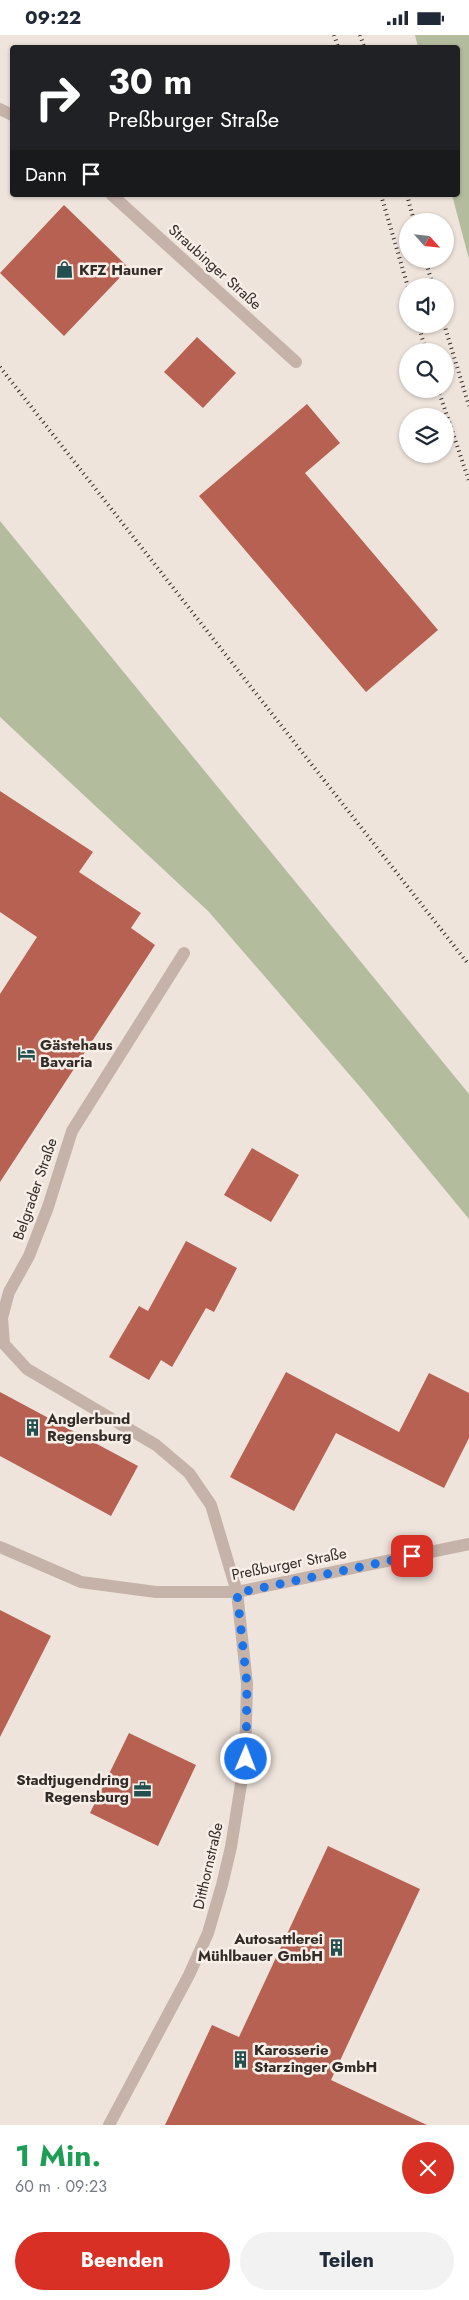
<!DOCTYPE html>
<html lang="de">
<head>
<meta charset="utf-8">
<style>
	:root { --surface:#fff; --page:#f2f2f3; --text:#1f2937; --muted:#747a83; --accent:#d93025 }
	body { margin:0; font-family:Jost,sans-serif; background:var(--page); color:var(--text); height:100vh; display:flex; flex-direction:column; font-size:19px; white-space:nowrap }
	* { box-sizing:border-box; margin:0 }
	p { font-size:16px; color:var(--muted) }
	.icon { flex:none; width:28px; height:28px; fill:none; stroke:currentColor; stroke-width:2; stroke-linecap:round; stroke-linejoin:round }
	.map { position:relative; height:2090px; overflow:hidden }
	.details { display:flex; flex-direction:column; background:var(--surface); flex:1 }
	.details>* { flex:none }
	.hud { position:absolute; left:10px; top:10px; width:450px; height:152px; border-radius:5px; box-shadow:0 1px 4px #0004; background:#202124; color:#fff; overflow:hidden }
	.needle { width:32px; rotate:117deg }
	.buttons { position:absolute; left:399px; top:178px; display:grid; gap:10px }
	.buttons a { display:grid; place-items:center; width:55px; height:55px; border-radius:50%; background:var(--surface); box-shadow:0 1px 4px #0004; font-size:25px }
	.pin { position:absolute; display:grid; place-items:center; width:42px; height:42px; color:#fff; margin:-21px; border-radius:10px; box-shadow:0 2px 8px #0006 }
	.me { position:absolute; width:55px; margin:-28px; rotate:1deg; stroke-linejoin:round; filter:drop-shadow(0 0 4px #0008) }
	.turn { display:flex; align-items:center; gap:18px; height:105px; padding:0 15px; font-size:22px }
	.turn .icon { width:65px; height:65px; stroke-width:2.5 }
	.turn b { display:block; font-size:35px; line-height:42px }
	.then { display:flex; align-items:center; height:48px; padding:0 15px; background:#0003; gap:10px; font-size:19px }
	.round { display:grid; place-items:center; flex:none; width:52px; height:52px; border-radius:26px; background:var(--page) }
	.overview { display:flex; align-items:center; justify-content:space-between; height:85px; padding:0 15px }
	h1 { font-size:30px; font-weight:700; line-height:38px; color:#1e9e55 }
	.cta { display:flex; gap:10px; margin-top:auto; padding:10px 15px }
	.cta a { flex:1; height:58px; border-radius:30px; background:var(--accent); color:#fff; font-size:20px; font-weight:700; line-height:58px; text-align:center }
	.cta a+a { background:var(--page); color:var(--text) }
	.status { display:flex; justify-content:space-between; align-items:center; height:35px; padding:0 25px; background:var(--surface); direction:ltr }
	.status svg { height:14px; fill:currentColor }
	.map>svg:first-child { display:block }
</style>
</head>
<body>
<div class="status"><b>09:22</b><svg viewBox="0 0 49 12"><path d="M0 12V9h3v3zM5 12V6h3v6zM10 12V3h3v9zM15 12V0h3v12zM26 1h20v11H26zM47 4h2v5h-2z"/></svg></div>
<div class="map">
<svg width="469" height="2090" viewBox="0 0 469 2090">
	<rect width="100%" height="100%" fill="#eee4dc"/>
	<!-- green -->
	<path fill="#b4bc9e" d="M415 0H469V224L452 160H458V12H418Z
		M0 486 469 1059V1184L361 1053 209 877 0 682Z"/>
	<!-- building -->
	<path fill="#b76152" d="M64 170 129 233 64 301 0 238Z
		M197 302 236 338 203 373 164 337Z
		M307 369 340 408 305 438 438 595 366 657 199 461Z
		M0 756 93 817 79 837 141 878 131 893 155 910 0 1147V959L37 902 0 877Z
		M252 1113 299 1140 271 1187 224 1160Z
		M186 1206 237 1233 214 1277 206 1273 172 1332 161 1325 149 1345 109 1322 139 1271 148 1276Z
		M286 1337 399 1397 429 1338 469 1358V1403L444 1453 336 1398 294 1476 230 1442Z
		M0 1357 138 1431 111 1481 0 1421Z
		M0 1575 51 1601 0 1702Z
		M129 1698 196 1730 158 1811 90 1778Z
		M328 1811 420 1854 331 2045 427 2090H165L212 1990 239 2002Z"/>
	<g fill="none" stroke-linecap="round" stroke-linejoin="round">
		<!-- street -->
		<path stroke="#c5b3a9" stroke-width="12" d="M0 74 12 80
			M112 160 296 327
			M0 1512 81 1547 156 1557H237L469 1509
			M109 2090 189 1940 208 1898 222 1850 231 1812 245 1724 247 1649 237 1557 211 1470 189 1438 156 1410 27 1334 4 1309 2 1283 9 1257 29 1221 48 1172 72 1096 184 918"/>
		<!-- rail -->
		<path stroke="#332b28" stroke-width="4" stroke-dasharray="1 4" stroke-linecap="butt" d="M334 0 338 12
			M360 0 364 12
			M381 160 408 252
			M407 160 414 186
			M425 224 433 251
			M418 289 426 316
			M444 289 469 371
			M0 332 469 930
			M438 354 469 446"/>
	</g>
	<g fill="none" stroke-linecap="round" stroke-linejoin="round">
		<!-- route -->
		<path stroke="#1a73e8" stroke-width="9" stroke-dasharray="0 16.2" d="M246 1724 247 1649 237 1558 412 1521"/>
	</g>
	<!-- icons -->
	<defs>
		<symbol id="shop-bare" viewBox="-9 -9 18 18"><path d="M-5-2.5h2.3a2.7 3.5 0 0 1 5.4 0H5L5.5 6h-11ZM-1.5-2.5h3a1.5 2.3 0 0 0-3 0Z" fill="#234f4e" stroke="#f7eee8" stroke-width="2.5" paint-order="stroke"/></symbol>
		<symbol id="hotel-bare" viewBox="-9 -9 18 18"><path d="M-6-4.5h1.5V1H6V5H4.5V3h-9V5H-6ZM-4 0a1.8 1.8 0 1 1 3.6 0ZM.5 0V-2.5h3Q6-2.5 6 0Z" fill="#234f4e" stroke="#f7eee8" stroke-width="2.5" paint-order="stroke"/></symbol>
		<symbol id="building-bare" viewBox="-9 -9 18 18"><path d="M-4-6H4V6H1V3H-1V6H-4ZM-2.5-4.3h1.7v1.8h-1.7ZM.8-4.3h1.7v1.8H.8ZM-2.5-1h1.7V.8h-1.7ZM.8-1h1.7V.8H.8Z" fill="#234f4e" stroke="#f7eee8" stroke-width="2.5" paint-order="stroke"/></symbol>
		<symbol id="office-bare" viewBox="-9 -9 18 18"><path d="M-6-3h4V-5.5h4V-3h4V5H-6ZM-1-4.5V-3h2v-1.5ZM-6 0V1H6V0Z" fill="#234f4e" stroke="#f7eee8" stroke-width="2.5" paint-order="stroke"/></symbol>
	</defs>
	<g fill-rule="evenodd">
		<use href="#shop-bare" x="52" y="222" width="25" height="25"/>
		<use href="#hotel-bare" x="14" y="1006" width="25" height="25"/>
		<use href="#building-bare" x="20" y="1380" width="25" height="25"/>
		<use href="#office-bare" x="130" y="1742" width="25" height="25"/>
		<use href="#building-bare" x="324" y="1900" width="25" height="25"/>
		<use href="#building-bare" x="228" y="2012" width="25" height="25"/>
	</g>
	<g text-anchor="middle" dominant-baseline="central" stroke-width="5" stroke-linejoin="round" paint-order="stroke">
		<!-- street labels -->
		<g font-size="15" fill="#332b28" stroke="#f7eee8">
			<text transform="translate(215 232) rotate(42)">Straubinger Straße</text>
			<text transform="translate(35 1154) rotate(-71)">Belgrader Straße</text>
			<text transform="translate(289 1529) rotate(-11)">Preßburger Straße</text>
			<text transform="translate(208 1831) rotate(-77)">Ditthornstraße</text>
		</g>
		<!-- poi labels -->
		<g font-size="15" font-weight="bold" fill="#332b28" stroke="#f7eee8" text-anchor="start">
			<text x="79" y="235">KFZ Hauner</text>
			<text x="40" y="1010">Gästehaus<tspan x="40" dy="17">Bavaria</tspan></text>
			<text x="47" y="1384">Anglerbund<tspan x="47" dy="17">Regensburg</tspan></text>
			<text x="129" y="1745" text-anchor="end">Stadtjugendring<tspan x="129" dy="17">Regensburg</tspan></text>
			<text x="323" y="1904" text-anchor="end">Autosattlerei<tspan x="323" dy="17">Mühlbauer GmbH</tspan></text>
			<text x="254" y="2015">Karosserie<tspan x="254" dy="17">Starzinger GmbH</tspan></text>
		</g>
	</g>
</svg>
<div class="buttons">
<a><svg class="needle" viewBox="-14 -14 28 28"><path d="M0-13l5 13h-10z" fill="#e53935"/><path d="M0 13l5-13h-10z" fill="#747a83"/></svg></a>
<a><svg class="icon" aria-label="sound" viewBox="0 0 24 24"><path d="M4 9h4l5-4v14l-5-4H4zM17 9q2 3 0 6"/></svg></a>
<a><svg class="icon" aria-label="search" viewBox="0 0 24 24"><circle cx="10" cy="10" r="6"/><path d="M15 15l6 6"/></svg></a>
<a><svg class="icon" aria-label="layers" viewBox="0 0 24 24"><path d="M12 4l9 5-9 5-9-5zM3 14l9 5 9-5"/></svg></a>
</div>
<div class="pin" style="left:412px;top:1521px;background:#d93025"><svg class="icon" aria-label="arrive" viewBox="0 0 24 24"><path d="M6 21V4h12l-3 4 3 4H6"/></svg></div>
<svg class="me" style="left:246px;top:1724px" viewBox="-20 -20 40 40"><circle r="17" fill="#1a73e8" stroke="#fff" stroke-width="3"/><path d="M0-11L8 9 0 5-8 9z" fill="#fff"/></svg>
<div class="hud">
<div class="turn"><svg class="icon" aria-label="right" viewBox="0 0 24 24"><path d="M7 20v-9h11M14 6l5 5-5 5"/></svg><div><b>30 m</b>Preßburger Straße</div></div>
<div class="then">Dann<svg class="icon" aria-label="arrive" viewBox="0 0 24 24"><path d="M6 21V4h12l-3 4 3 4H6"/></svg></div>
</div>
</div>
<section class="details">
<div class="overview"><div><h1>1 Min.</h1><p>60 m · 09:23</p></div><a class="round" style="background:#d93025;color:#fff"><svg class="icon" aria-label="close" viewBox="0 0 24 24"><path d="M6 6l12 12M18 6L6 18"/></svg></a></div>
<div class="cta"><a>Beenden</a><a>Teilen</a></div>
</section>
</body>
</html>
